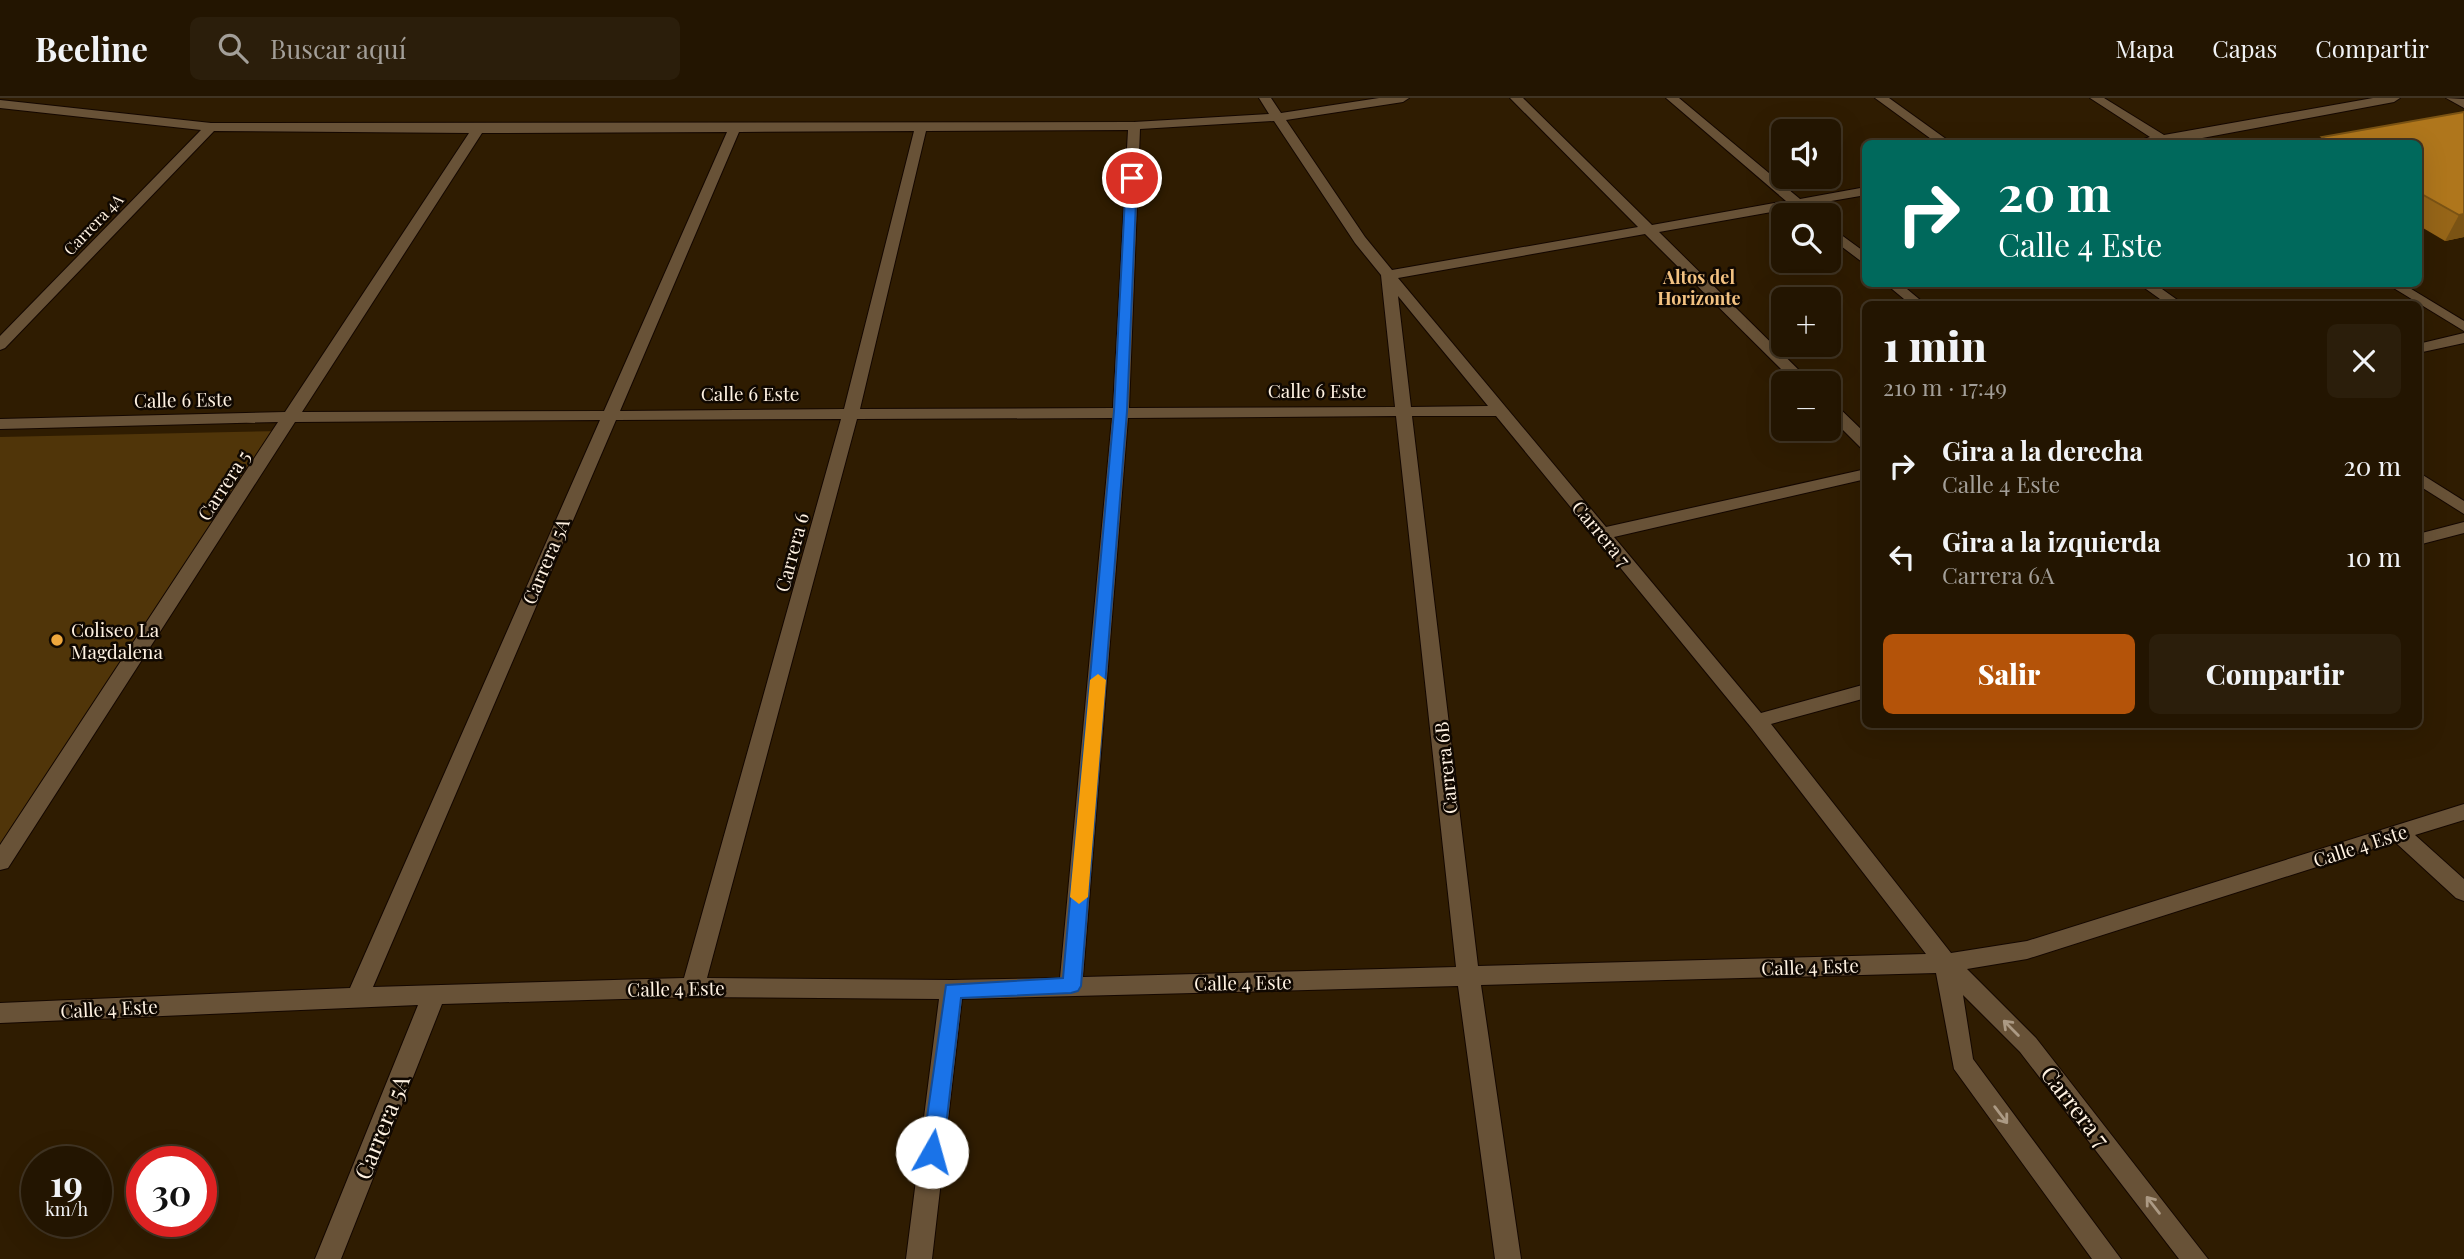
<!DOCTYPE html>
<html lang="es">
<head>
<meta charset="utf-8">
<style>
	:root { --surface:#231501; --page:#2b1e0b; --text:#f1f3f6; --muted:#a39f99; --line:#403423; --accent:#b45309 }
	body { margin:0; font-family:"Playfair Display",serif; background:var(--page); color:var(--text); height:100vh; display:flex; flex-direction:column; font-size:26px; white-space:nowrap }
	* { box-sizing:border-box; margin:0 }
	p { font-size:23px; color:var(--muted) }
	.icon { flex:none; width:38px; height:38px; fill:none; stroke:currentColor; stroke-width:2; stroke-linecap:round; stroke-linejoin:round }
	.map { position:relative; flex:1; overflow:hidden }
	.panel { position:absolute; left:1862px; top:203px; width:560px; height:427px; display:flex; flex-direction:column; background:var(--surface); border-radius:10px; box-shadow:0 7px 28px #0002,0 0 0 2px var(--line) }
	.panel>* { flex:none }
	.banner { position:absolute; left:1862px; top:42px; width:560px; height:147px; border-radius:10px; box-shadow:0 7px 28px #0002,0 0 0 2px var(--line); background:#00695c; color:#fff; overflow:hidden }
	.buttons { position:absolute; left:1771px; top:21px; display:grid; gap:14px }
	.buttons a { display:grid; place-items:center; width:70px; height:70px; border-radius:10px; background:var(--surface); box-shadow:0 7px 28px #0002,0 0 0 2px var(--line); font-size:35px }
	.speed { position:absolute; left:21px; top:1048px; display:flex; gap:14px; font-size:35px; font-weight:700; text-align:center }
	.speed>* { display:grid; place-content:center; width:91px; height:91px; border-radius:50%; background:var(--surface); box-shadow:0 7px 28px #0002,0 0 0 2px var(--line); line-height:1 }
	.speed small { font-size:18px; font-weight:400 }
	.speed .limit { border:10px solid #d22; background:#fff; color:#111 }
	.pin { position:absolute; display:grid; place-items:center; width:60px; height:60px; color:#fff; margin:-30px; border:4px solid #fff; border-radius:50%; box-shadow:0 2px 7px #0007 }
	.me { position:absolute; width:77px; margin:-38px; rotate:7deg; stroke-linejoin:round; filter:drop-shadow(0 0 5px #0008) }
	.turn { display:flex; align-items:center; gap:24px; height:147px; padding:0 21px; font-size:32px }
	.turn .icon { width:91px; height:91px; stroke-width:2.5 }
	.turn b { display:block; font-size:49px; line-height:60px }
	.round { display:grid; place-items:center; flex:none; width:74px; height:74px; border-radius:10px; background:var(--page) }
	.headline { display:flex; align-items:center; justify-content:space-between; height:119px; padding:0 21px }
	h1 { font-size:42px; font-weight:800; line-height:52px }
	.cta { display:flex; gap:14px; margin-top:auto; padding:14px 21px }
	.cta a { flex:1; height:80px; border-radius:10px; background:var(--accent); color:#fff; font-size:28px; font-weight:800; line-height:80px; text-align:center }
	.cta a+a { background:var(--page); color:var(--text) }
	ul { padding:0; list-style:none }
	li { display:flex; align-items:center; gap:21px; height:91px; padding:0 21px }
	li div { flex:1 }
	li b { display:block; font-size:26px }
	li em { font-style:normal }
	header { display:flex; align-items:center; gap:42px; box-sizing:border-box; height:98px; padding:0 35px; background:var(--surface); border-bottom:2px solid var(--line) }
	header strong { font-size:33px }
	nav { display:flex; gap:38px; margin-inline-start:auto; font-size:24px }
	.search { width:490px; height:63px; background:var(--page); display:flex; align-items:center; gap:18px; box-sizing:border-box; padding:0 24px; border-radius:10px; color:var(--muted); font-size:26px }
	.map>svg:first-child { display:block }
</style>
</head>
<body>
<header>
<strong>Beeline</strong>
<div class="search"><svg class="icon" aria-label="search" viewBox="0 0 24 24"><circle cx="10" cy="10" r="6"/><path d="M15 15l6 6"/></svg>Buscar aquí</div>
<nav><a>Mapa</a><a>Capas</a><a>Compartir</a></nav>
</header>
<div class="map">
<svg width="2464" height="1161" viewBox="0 0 2464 1161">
	<rect width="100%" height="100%" fill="#2f1c01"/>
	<!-- green -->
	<path fill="#503509" d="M282 333 0 747V339Z"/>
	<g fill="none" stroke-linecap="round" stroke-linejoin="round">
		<defs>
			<path id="minor" d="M1259 0H1271L1281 15 1379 0H1409L1403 4 1286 22 1365 139 1392 172 1638 129 1510 0H1523L1652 127 1786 103 1666 0H1679L1800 101 1866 89V97L1808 107 1818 117H1803L1794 110 1659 134 1812 285H1795L1645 136 1398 180 1606 429 1866 371V381L1614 439 1761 615 1866 586V600L1771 626 1951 855 2027 843 2464 706V722L2415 737 2464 781V803L2456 800 2395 744 2027 861 1967 871 2036 940 2208 1161H2179L2020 954 1963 897 1973 961 2121 1161H2092L1954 971 1936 875 1481 887 1521 1161H1495L1458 888 962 901 932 1161H906L939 901 693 899 442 906 341 1161H315L418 907 0 925V905L350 890 600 322 295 324 8 770 0 772V747L278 324 0 331V321L285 314 469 35 214 33 5 250 0 252V238L201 32 0 10V2L211 25 1134 24 1269 16ZM1274 23 1355 145 1381 177 1395 309 1129 310 1140 31ZM1128 32 1113 310 860 311 926 33ZM914 33 844 311 620 313 739 34ZM727 34 604 313 302 314 482 35ZM1398 198 1488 308 1411 309ZM1396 318 1456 869 1083 879 1128 320ZM1412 318H1496L1750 628 1926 856 1478 868ZM1112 320 1060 880 952 882 707 880 857 321ZM841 321 684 880 373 889 616 322Z
				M1875 0H1889L1953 46H1938Z
				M2090 0H2104L2164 37 2373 0H2400L2394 4 2170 46H2129L2150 39Z
				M2446 0 2464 1V10Z
				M1829 128 1866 155V167L1829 139Z
				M1886 186H1901L1925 206H1910Z
				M2139 186H2155L2183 206H2167Z
				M2387 186H2403L2464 223V233Z
				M2464 235V245L2418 255V246Z
				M1829 304 1835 306 1866 336V351L1860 349 1829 318Z
				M2418 374 2464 403V416L2418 387Z
				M2464 424V435L2418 447V436Z"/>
		</defs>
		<!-- minor casing -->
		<use href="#minor" stroke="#140700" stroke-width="2"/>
		<!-- minor -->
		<use href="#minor" fill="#685237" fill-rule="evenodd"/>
	</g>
	<!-- wall -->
	<path fill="#966518" d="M2464 14V139L2445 143 2418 127V46H2319L2322 39Z"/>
	<!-- shaded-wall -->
	<path fill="#7a5314" d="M2464 116V139L2445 143 2459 117Z"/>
	<!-- building -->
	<path fill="#af761c" stroke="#7a5314" stroke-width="2" d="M2464 14V116L2459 117 2418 94V46H2332L2322 39Z"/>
	<!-- one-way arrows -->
	<defs><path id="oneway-shaft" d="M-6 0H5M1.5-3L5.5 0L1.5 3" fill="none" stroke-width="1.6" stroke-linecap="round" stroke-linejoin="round" transform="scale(1.75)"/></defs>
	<g stroke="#ac9a84">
		<use href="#oneway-shaft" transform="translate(2011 930) rotate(-135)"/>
		<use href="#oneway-shaft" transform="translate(2001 1017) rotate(53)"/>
		<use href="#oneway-shaft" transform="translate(2153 1107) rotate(-128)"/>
	</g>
	<!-- route -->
	<path fill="#1a73e8" stroke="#114b97" stroke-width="2" d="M1132 76 1137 80 1127 313 1081 888 1078 893 1071 895 961 900 943 1054 940 1060 932 1063 925 1060 922 1054 946 887 1063 880 1114 313 1126 80Z"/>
	<!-- slow -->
	<path fill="#f59e0b" d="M1098 576 1106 582 1088 799 1079 806 1070 799 1090 582Z"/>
	<!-- markers -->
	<circle fill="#eea73d" stroke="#100801" stroke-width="2.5" cx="57" cy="542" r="7"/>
	<g text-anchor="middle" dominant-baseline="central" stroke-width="5" stroke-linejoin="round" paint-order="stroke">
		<!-- far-street labels -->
		<g font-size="16" fill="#fff2e2" stroke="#100801">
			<text transform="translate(93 126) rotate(-46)">Carrera 4A</text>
		</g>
		<!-- far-neighbourhood labels -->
		<g font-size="18" font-weight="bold" fill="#f3c281" stroke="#100801">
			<text x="1699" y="179">Altos del<tspan x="1699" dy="21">Horizonte</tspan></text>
		</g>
		<!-- street labels -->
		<g font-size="19" fill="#fff2e2" stroke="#100801">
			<text x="1317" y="292">Calle 6 Este</text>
			<text x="750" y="295">Calle 6 Este</text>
			<text transform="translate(183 301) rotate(-1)">Calle 6 Este</text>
			<text transform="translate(223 387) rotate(-57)">Carrera 5</text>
			<text transform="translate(1602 435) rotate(50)">Carrera 7</text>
			<text transform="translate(791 454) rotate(-75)">Carrera 6</text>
			<text transform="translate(545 463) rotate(-67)">Carrera 5A</text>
			<text transform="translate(1445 670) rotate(-96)">Carrera 6B</text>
			<text transform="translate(2360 747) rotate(-18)">Calle 4 Este</text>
			<text transform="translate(1810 868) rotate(-2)">Calle 4 Este</text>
			<text transform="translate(1243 884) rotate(-1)">Calle 4 Este</text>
			<text transform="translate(676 890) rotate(-1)">Calle 4 Este</text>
			<text transform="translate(109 910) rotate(-3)">Calle 4 Este</text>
		</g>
		<!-- poi labels -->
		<g font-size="19" fill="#fff2e2" stroke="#100801" text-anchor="start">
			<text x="71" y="531">Coliseo La<tspan x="71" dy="22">Magdalena</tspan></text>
		</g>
		<!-- near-street labels -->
		<g font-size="23" fill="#fff2e2" stroke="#100801">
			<text transform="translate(2076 1008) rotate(52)">Carrera 7</text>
			<text transform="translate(381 1029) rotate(-68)">Carrera 5A</text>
		</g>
	</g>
</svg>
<div class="buttons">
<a><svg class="icon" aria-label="sound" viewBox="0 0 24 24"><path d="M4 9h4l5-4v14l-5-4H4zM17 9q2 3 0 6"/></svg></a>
<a><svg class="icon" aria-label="search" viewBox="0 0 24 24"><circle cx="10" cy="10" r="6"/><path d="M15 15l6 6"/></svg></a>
<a>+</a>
<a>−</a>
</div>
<div class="speed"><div>19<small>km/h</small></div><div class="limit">30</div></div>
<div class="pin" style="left:1132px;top:80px;background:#d93025"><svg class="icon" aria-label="arrive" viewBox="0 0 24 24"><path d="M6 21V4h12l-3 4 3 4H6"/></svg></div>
<svg class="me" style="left:932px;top:1054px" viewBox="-20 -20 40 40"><circle r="19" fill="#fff"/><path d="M0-13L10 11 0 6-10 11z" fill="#1a73e8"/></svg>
<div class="banner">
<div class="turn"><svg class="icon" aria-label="right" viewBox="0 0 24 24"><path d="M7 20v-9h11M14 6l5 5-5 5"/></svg><div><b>20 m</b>Calle 4 Este</div></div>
</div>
<section class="panel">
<div class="headline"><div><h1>1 min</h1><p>210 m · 17:49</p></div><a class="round"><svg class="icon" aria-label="close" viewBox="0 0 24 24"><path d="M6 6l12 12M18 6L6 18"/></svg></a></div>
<ul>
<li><svg class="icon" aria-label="right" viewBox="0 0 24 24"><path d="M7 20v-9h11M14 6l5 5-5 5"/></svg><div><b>Gira a la derecha</b><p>Calle 4 Este</p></div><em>20 m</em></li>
<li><svg class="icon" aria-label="left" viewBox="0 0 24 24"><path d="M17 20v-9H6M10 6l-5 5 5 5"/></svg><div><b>Gira a la izquierda</b><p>Carrera 6A</p></div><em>10 m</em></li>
</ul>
<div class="cta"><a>Salir</a><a>Compartir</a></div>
</section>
</div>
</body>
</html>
